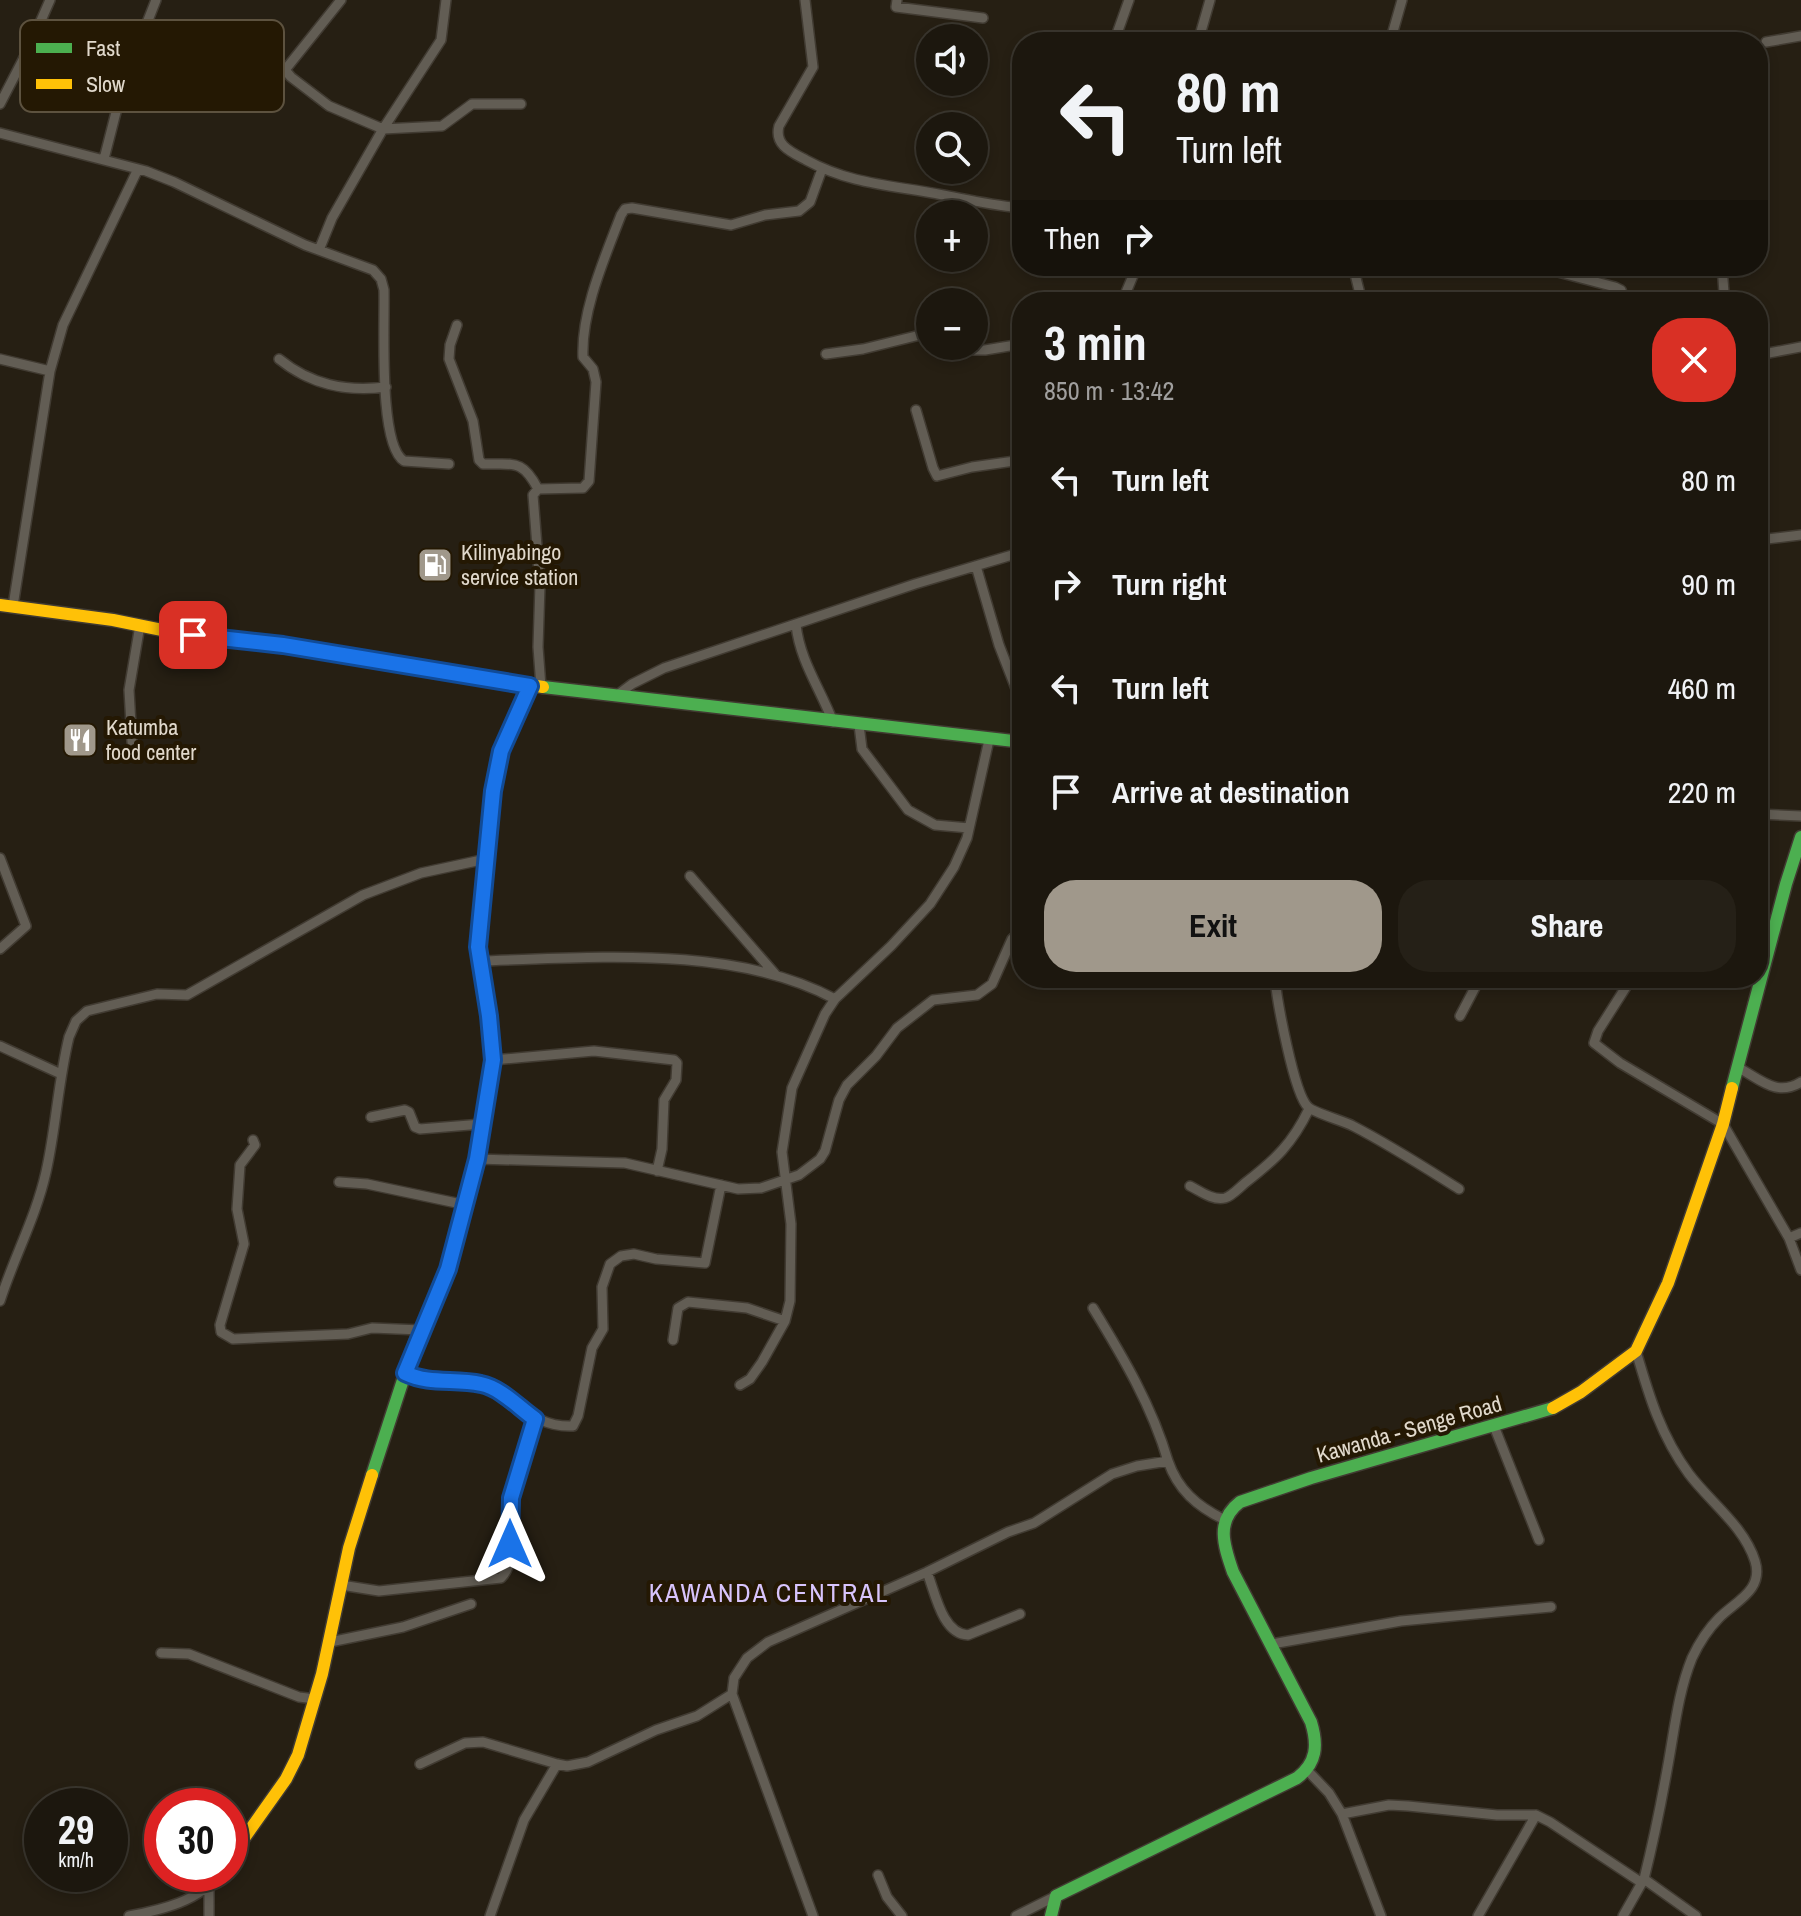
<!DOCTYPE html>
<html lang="en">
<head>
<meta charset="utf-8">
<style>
	:root { --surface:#1c170e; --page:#252017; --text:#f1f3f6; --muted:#a09f9e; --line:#3a362e; --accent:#a0988b }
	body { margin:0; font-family:"Archivo Narrow",sans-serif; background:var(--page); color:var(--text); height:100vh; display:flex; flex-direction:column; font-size:30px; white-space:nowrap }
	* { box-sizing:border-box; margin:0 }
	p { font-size:26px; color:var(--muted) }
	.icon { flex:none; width:44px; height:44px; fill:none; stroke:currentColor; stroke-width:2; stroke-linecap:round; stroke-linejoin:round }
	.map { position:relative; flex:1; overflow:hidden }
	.details { position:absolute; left:1012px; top:292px; width:756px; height:696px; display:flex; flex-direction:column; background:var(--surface); border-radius:32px; box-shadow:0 4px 12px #0003,0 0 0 2px var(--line) }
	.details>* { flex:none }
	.guide { position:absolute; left:1012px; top:32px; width:756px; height:244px; border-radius:32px; box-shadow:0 4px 12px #0003,0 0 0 2px var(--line); background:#1c170e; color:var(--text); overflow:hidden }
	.buttons { position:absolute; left:916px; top:24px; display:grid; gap:16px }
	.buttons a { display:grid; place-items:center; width:72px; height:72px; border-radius:50%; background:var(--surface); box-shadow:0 4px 12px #0003,0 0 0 2px var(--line); font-size:40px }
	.speed { position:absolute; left:24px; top:1788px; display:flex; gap:16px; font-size:40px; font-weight:700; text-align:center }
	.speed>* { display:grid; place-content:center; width:104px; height:104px; border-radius:50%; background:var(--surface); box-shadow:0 4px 12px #0003,0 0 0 2px var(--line); line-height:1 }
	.speed small { font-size:20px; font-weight:400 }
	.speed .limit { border:12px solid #d22; background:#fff; color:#111 }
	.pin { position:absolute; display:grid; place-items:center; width:68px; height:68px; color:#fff; margin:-34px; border-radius:16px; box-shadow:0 4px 12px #0006 }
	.me { position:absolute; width:88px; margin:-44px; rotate:0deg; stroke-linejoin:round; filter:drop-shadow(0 0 6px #0008) }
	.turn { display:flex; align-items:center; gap:28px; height:168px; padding:0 32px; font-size:36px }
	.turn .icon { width:104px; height:104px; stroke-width:2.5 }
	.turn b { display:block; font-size:56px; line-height:68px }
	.then { display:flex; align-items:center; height:76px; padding:0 32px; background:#0003; gap:16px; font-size:30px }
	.round { display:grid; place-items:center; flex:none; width:84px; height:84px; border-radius:32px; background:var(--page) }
	.summary { display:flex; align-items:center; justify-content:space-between; height:136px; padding:0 32px }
	h1 { font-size:48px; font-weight:700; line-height:60px }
	.button { display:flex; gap:16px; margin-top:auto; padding:16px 32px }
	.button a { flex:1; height:92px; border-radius:32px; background:var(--accent); color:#111; font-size:32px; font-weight:700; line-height:92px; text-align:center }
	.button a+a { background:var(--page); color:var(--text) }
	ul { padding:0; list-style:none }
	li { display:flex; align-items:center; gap:24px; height:104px; padding:0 32px }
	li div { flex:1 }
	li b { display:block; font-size:30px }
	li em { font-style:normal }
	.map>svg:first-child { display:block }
</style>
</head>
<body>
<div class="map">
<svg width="1801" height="1916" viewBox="0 0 1801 1916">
	<rect width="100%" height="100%" fill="#261f13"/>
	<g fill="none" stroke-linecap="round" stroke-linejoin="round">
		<defs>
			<path id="street" d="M341 0 285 70 291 77 329 106 383 129 442 126 472 104H521
				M805 0 813 67 779 126C774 145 791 152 806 160 852 185 893 185 943 195 969 200 995 206 1022 208
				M897 0 896 7 983 18
				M1114 42 1129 0
				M1198 42 1210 0
				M1390 42 1402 0
				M1766 42 1801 36
				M0 104 29 48 50 0
				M0 133 146 171 174 182 305 245 373 270 381 279 384 290C385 323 378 445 404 461L449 464
				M104 159 124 81 156 0
				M319 250 332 218 383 129 441 40 446 0
				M1353 266 1362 302
				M1535 266 1615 287 1621 290 1625 302
				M1122 302 1137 266
				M1720 302 1724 293 1722 266
				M457 325 450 345 449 359 473 421 479 460 483 464C513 465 522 458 538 489
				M933 346 939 350H985L1022 344
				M826 354 863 349 920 335 926 336 930 340
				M1758 355 1801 347
				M0 359 50 371
				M279 359C311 385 346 392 386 387
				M916 410 933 468 937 476 972 467 1022 460
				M1758 540 1801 535
				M976 566 999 645 1022 704
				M13 606 50 371 63 325 138 169
				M796 625C800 661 820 688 833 722
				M541 687 538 647 540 585 533 495 538 489 583 488 589 481 596 382 593 369 583 357C581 311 605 257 621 215L625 209 632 208 731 225 765 215 799 211 810 202 822 169
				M616 696 632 684 664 668 915 584 1022 552
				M859 725 862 749 908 810 935 825 969 828
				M132 742 129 690 140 625
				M1758 814 1801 816
				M0 858 26 926 0 949
				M690 876 775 974
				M478 961C591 958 733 944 835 999
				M1275 978C1277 1001 1294 1094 1308 1107 1314 1113 1344 1121 1353 1126 1390 1145 1424 1167 1459 1189
				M1631 979 1598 1031 1594 1043 1620 1063 1723 1124 1789 1238 1801 1270
				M1460 1016 1480 978
				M0 1046 61 1074
				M493 1060 594 1051 674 1060 677 1063 676 1080 664 1100 662 1149 657 1171
				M1739 1068C1761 1080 1777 1097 1801 1082
				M371 1117 405 1110 409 1112 415 1127 420 1129 482 1124
				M253 1140 255 1145 240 1165 237 1209 244 1244 220 1325 221 1332 233 1339 348 1334 372 1328 421 1330
				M477 1159 625 1163 738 1189 761 1188 799 1175 820 1159 825 1151 839 1100 847 1085 876 1056 897 1028 933 1000 977 995 992 984 1012 939 1022 930
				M339 1182 367 1184 466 1205
				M1190 1186C1200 1191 1213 1201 1225 1198 1232 1196 1240 1187 1245 1183 1276 1159 1292 1144 1309 1109
				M1789 1238 1801 1233
				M0 1301C14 1257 36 1217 46 1172 56 1128 58 1082 69 1037L76 1021 87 1011 157 994 187 995 363 895 421 873 486 859
				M1093 1308C1123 1357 1152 1406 1168 1461
				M673 1340 678 1308 688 1302 747 1308 785 1321
				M1636 1351C1649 1396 1661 1436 1689 1474 1710 1502 1744 1526 1755 1561 1764 1590 1736 1601 1719 1618 1708 1629 1699 1643 1692 1658 1679 1690 1675 1725 1669 1759 1662 1799 1654 1839 1644 1879L1696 1916
				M405 1373C431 1385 458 1376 484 1385 519 1397 530 1428 573 1426L578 1416 592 1348 603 1329 602 1287 610 1264 621 1256 634 1254 656 1259 705 1263 721 1185
				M740 1385 750 1379 762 1362 785 1321 790 1301 791 1224 782 1152 792 1088 825 1014 835 999 891 946 930 904 954 867 967 838 989 740
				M1494 1426 1539 1540
				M927 1572C935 1592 942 1634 968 1635L1020 1614
				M341 1585 379 1591 501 1578C514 1564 510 1548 509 1530 507 1492 522 1453 535 1419
				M330 1642 403 1627 471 1604
				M1272 1644 1401 1621 1551 1607
				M161 1653 189 1654 299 1697 315 1699
				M420 1764 465 1743 483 1742 557 1764 567 1766 588 1762 656 1730 697 1716 732 1694
				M1308 1771 1329 1793 1342 1814 1381 1916
				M1342 1814 1389 1805 1408 1806 1497 1815H1536L1550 1822 1642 1883
				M878 1875 887 1897 902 1916
				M129 1916C161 1910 200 1901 219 1874
				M209 1916V1888
				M490 1916 524 1820 557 1764
				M813 1916 732 1694 734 1678 747 1658 768 1642 927 1572 1008 1532 1034 1523 1112 1474 1137 1466 1168 1461C1178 1490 1197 1506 1223 1519
				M1016 1916 1056 1896
				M1478 1916 1536 1815
				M1623 1916 1644 1879"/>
			<path id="fast" d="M543 687 1022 742
				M1732 1088 1786 884 1801 837
				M372 1475 416 1340 448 1269 477 1159 493 1060 478 947 493 791 501 751 530 686
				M1051 1916 1056 1896 1297 1778C1317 1763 1318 1745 1311 1722L1233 1572C1224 1546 1215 1521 1240 1502L1311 1478 1553 1408"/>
			<path id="slow" d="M0 605 113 620 167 631 283 645 543 687
				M1553 1408 1581 1392 1636 1351 1668 1283 1723 1124 1732 1088
				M230 1858 286 1779 298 1755 322 1674 349 1548 372 1475"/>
		</defs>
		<!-- street casing -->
		<use href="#street" stroke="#413b32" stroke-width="12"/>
		<!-- fast casing -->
		<use href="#fast" stroke="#413b32" stroke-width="15"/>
		<!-- slow casing -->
		<use href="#slow" stroke="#413b32" stroke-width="15"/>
		<!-- street -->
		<use href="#street" stroke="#625d54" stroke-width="9"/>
		<!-- fast -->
		<use href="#fast" stroke="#4caf50" stroke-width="12"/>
		<!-- slow -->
		<use href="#slow" stroke="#ffc107" stroke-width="12"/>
	</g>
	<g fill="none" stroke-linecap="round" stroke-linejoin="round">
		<defs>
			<path id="route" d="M193 635 283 645 530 686 501 751 493 791 478 947 489 1016 493 1060 477 1159 448 1269 405 1373C430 1385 455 1378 481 1384 501 1388 518 1407 535 1419L511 1498 510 1544"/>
		</defs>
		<!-- route casing -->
		<use href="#route" stroke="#114b97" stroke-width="20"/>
		<!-- route -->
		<use href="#route" stroke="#1a73e8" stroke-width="14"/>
	</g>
	<!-- icons -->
	<defs>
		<symbol id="fuel-square" viewBox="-11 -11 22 22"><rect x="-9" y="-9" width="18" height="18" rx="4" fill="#a0988b" stroke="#241803"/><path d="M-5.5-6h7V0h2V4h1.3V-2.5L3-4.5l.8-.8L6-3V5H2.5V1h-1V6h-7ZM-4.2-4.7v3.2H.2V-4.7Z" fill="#fff"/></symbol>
		<symbol id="restaurant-square" viewBox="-11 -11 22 22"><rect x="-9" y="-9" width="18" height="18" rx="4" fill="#a0988b" stroke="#241803"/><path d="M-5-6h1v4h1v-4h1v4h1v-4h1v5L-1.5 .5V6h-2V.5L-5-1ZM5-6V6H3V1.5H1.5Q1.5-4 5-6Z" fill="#fff"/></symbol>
	</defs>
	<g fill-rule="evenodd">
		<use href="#fuel-square" x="415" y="545" width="40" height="40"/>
		<use href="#restaurant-square" x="60" y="720" width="40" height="40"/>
	</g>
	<g text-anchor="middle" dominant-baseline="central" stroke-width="8" stroke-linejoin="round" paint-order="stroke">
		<!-- poi labels -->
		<g font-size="22" fill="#e1d9cc" stroke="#241803" text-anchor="start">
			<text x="461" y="552">Kilinyabingo<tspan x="461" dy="25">service station</tspan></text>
			<text x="106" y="727">Katumba<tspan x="106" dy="25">food center</tspan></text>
		</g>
		<!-- street labels -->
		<g font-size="22" fill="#e1d9cc" stroke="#241803">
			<text transform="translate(1409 1429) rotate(-16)">Kawanda - Senge Road</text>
		</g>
		<!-- quarter labels -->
		<g font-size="26" letter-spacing="2" fill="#d8c4fc" stroke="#241803">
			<text x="769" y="1592">KAWANDA CENTRAL</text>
		</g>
	</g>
	<!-- legend -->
	<rect x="20" y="20" width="264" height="92" rx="12" fill="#241803" stroke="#5d523f" stroke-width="2"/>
	<rect x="36" y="43" width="36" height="10" fill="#4caf50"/>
	<rect x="36" y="79" width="36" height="10" fill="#ffc107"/>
	<g font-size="22" fill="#e1d9cc">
		<text x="86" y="56">Fast</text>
		<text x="86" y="92">Slow</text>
	</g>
</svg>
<div class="buttons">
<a><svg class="icon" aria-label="sound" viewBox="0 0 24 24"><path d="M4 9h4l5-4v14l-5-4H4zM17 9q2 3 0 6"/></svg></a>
<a><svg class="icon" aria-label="search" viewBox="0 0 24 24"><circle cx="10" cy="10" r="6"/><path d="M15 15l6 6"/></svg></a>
<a>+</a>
<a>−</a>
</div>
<div class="speed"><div>29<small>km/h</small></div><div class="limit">30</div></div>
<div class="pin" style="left:193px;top:635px;background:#d93025"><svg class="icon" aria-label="arrive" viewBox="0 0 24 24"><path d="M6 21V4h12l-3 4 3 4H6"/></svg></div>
<svg class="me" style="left:510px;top:1544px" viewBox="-20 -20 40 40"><path d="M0-17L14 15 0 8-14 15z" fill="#1a73e8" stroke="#fff" stroke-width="4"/></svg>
<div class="guide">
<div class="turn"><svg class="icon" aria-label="left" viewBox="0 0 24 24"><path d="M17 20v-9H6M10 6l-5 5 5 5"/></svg><div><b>80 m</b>Turn left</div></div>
<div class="then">Then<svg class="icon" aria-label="right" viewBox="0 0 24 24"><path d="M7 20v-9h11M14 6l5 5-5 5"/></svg></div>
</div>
<section class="details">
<div class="summary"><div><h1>3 min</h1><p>850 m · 13:42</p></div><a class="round" style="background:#d93025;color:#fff"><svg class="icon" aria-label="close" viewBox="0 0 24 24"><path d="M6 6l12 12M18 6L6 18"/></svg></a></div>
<ul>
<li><svg class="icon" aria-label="left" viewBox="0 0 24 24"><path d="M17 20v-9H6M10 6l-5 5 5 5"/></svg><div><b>Turn left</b></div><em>80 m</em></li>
<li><svg class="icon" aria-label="right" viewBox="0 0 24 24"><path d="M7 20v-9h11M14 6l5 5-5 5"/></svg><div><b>Turn right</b></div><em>90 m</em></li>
<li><svg class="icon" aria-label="left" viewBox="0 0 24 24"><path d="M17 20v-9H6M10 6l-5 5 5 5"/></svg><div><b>Turn left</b></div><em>460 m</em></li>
<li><svg class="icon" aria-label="arrive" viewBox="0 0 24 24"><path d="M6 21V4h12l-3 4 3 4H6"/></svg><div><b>Arrive at destination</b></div><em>220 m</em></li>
</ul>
<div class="button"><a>Exit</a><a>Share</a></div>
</section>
</div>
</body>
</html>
